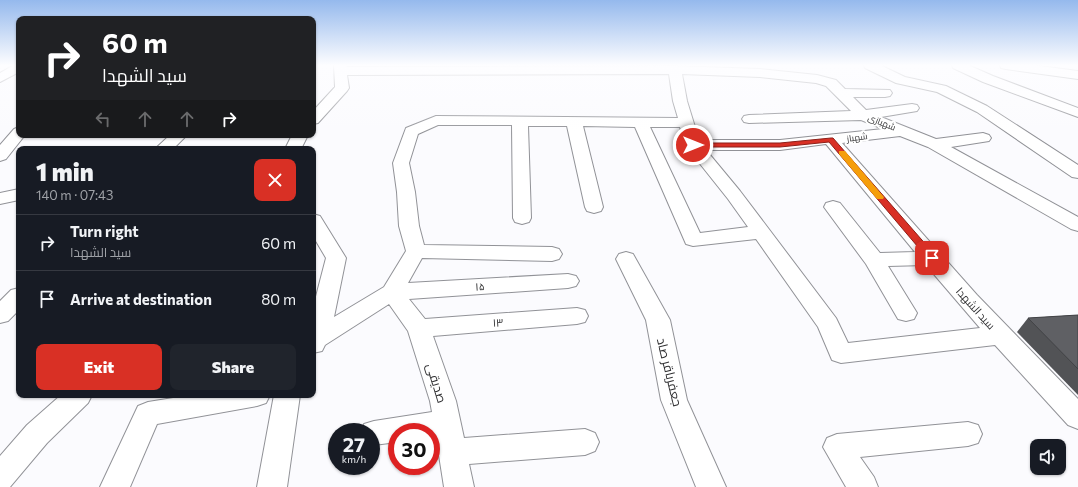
<!DOCTYPE html>
<html lang="en">
<head>
<meta charset="utf-8">
<style>
	:root { --surface:#171b24; --page:#20242c; --text:#f1f3f6; --muted:#9ea1a6; --line:#363941; --accent:#d93025 }
	body { margin:0; font-family:Commissioner,Cairo,sans-serif; background:var(--page); color:var(--text); height:100vh; display:flex; flex-direction:column; font-size:15px; white-space:nowrap }
	* { box-sizing:border-box; margin:0 }
	p { font-size:13px; color:var(--muted) }
	.icon { flex:none; width:22px; height:22px; fill:none; stroke:currentColor; stroke-width:2; stroke-linecap:round; stroke-linejoin:round }
	.map { position:relative; flex:1; overflow:hidden }
	.sheet { position:absolute; left:16px; top:146px; width:300px; height:252px; display:flex; flex-direction:column; background:var(--surface); border-radius:8px; box-shadow:0 1px 3px #0004 }
	.sheet>* { flex:none }
	.banner { position:absolute; left:16px; top:16px; width:300px; height:122px; border-radius:8px; box-shadow:0 1px 3px #0004; background:#202124; color:#fff; overflow:hidden }
	.buttons { position:absolute; left:1030px; top:439px; display:grid; gap:8px }
	.buttons a { display:grid; place-items:center; width:36px; height:36px; border-radius:8px; background:var(--surface); box-shadow:0 1px 3px #0004; font-size:20px }
	.speed { position:absolute; left:328px; top:423px; display:flex; gap:8px; font-size:20px; font-weight:700; text-align:center }
	.speed>* { display:grid; place-content:center; width:52px; height:52px; border-radius:50%; background:var(--surface); box-shadow:0 1px 3px #0004; line-height:1 }
	.speed small { font-size:10px; font-weight:400 }
	.speed .limit { border:6px solid #d22; background:#fff; color:#111 }
	.pin { position:absolute; display:grid; place-items:center; width:34px; height:34px; color:#fff; margin:-17px; border-radius:8px; box-shadow:0 2px 6px #0006 }
	.me { position:absolute; width:44px; margin:-22px; rotate:90deg; stroke-linejoin:round; filter:drop-shadow(0 0 3px #0008) }
	.turn { display:flex; align-items:center; gap:14px; height:84px; padding:0 20px; font-size:18px }
	.turn .icon { width:52px; height:52px; stroke-width:2.5 }
	.turn b { display:block; font-size:28px; line-height:34px }
	.lanes { display:flex; align-items:center; height:38px; padding:0 20px; background:#0003; justify-content:center; gap:20px; direction:ltr }
	.lanes .off { opacity:.35 }
	.round { display:grid; place-items:center; flex:none; width:42px; height:42px; border-radius:8px; background:var(--page) }
	.summary { display:flex; align-items:center; justify-content:space-between; height:68px; padding:0 20px }
	h1 { font-size:24px; font-weight:800; line-height:30px }
	.action { display:flex; gap:8px; margin-top:auto; padding:8px 20px }
	.action a { flex:1; height:46px; border-radius:8px; background:var(--accent); color:#fff; font-size:16px; font-weight:800; line-height:46px; text-align:center }
	.action a+a { background:var(--page); color:var(--text) }
	ul { padding:0; list-style:none }
	li { display:flex; align-items:center; gap:12px; height:56px; padding:0 20px; border-top:1px solid var(--line) }
	li div { flex:1 }
	li b { display:block; font-size:15px }
	li em { font-style:normal }
	.map>svg:first-child { display:block }
</style>
</head>
<body>
<div class="map">
<svg width="1078" height="487" viewBox="0 0 1078 487">
	<rect width="100%" height="100%" fill="#fbfbfe"/>
	<g fill="none" stroke-linecap="round" stroke-linejoin="round">
		<defs>
			<path id="minor" d="M14 65H19V72L0 82V73Z
				M334 65H346L347 67 675 66 760 69 817 75 836 80 845 89 890 90 892 93 890 96 885 97H853L866 110 912 104 917 105 919 108 917 111 881 117 936 139 983 133 989 135 991 138 989 141 951 147 1078 217V231L1071 229 928 147 900 136 842 143 977 295 1078 399V429L1068 425 995 345 841 363 832 360 818 327 756 239 693 246 686 244 635 127 583 126 603 207 601 211 594 213 587 211 585 207 567 126H528L531 218 529 222 522 224 515 222 513 218 512 125H438L418 134 409 163 415 192 419 226 424 245 552 247 559 249 562 254 559 259 552 261 422 258 408 283 568 274 576 276 579 281 576 286 568 288 409 299 425 319 577 308 585 310 588 316 585 322 577 324 433 336 456 401 464 438 585 429 595 433 599 442 595 451 585 455 469 464 474 487H444L436 436H431V432H397V442L374 445 371 444V432H361L364 424 374 421 432 412 430 401 408 331 389 304 325 345 322 351 313 353V308L326 258 313 236V214L320 216 346 258 334 317 384 287 406 251 399 226 397 192 393 163 406 128 436 116 678 118 673 101 669 74 347 75 349 88 347 91 318 123 313 124V111L335 87ZM682 74 760 77 816 83 826 86 851 111 749 115 744 116 742 119 744 122 749 123 861 120 883 129 780 140H699L687 101ZM650 127H680L685 145 728 199 748 227 700 233ZM826 144 915 252 880 253 840 203 833 201 826 203 824 207 866 264 898 319 906 321 914 319 917 313 888 266 926 265 980 328 848 343 836 318 740 191 706 150H780Z
				M864 65H880L905 77 946 86 987 106 1078 165V178L1072 177 977 112 937 92 896 83 865 68Z
				M952 65H968L993 76 1078 108V117L983 82 953 68Z
				M1000 65H1032L1078 71V79L1006 69 1001 68Z
				M19 127V135H25L6 159 0 161V145L14 129Z
				M170 135H187L173 149H155Z
				M292 135H308L301 149H285Z
				M19 189V200L0 204V193Z
				M626 252 633 254 670 320 687 400 726 487H696L661 400 646 320 616 259 619 254Z
				M19 288V310L8 321 0 323V301L11 290Z
				M61 395H92L88 403 47 443 10 487H0V456L27 425Z
				M192 395H270L266 403 257 406 157 424 130 487H100L138 406 148 402Z
				M274 395H300L287 487H257Z
				M968 422 978 425 982 434 978 443 968 446 860 457 874 477 878 487H846L823 447 827 438 837 434Z"/>
		</defs>
		<!-- minor casing -->
		<use href="#minor" stroke="#919297" stroke-width="2"/>
		<!-- minor -->
		<use href="#minor" fill="#fff" fill-rule="evenodd"/>
	</g>
	<!-- wall -->
	<path fill="#525356" d="M1078 315V395L1017 332 1028 318Z"/>
	<!-- building -->
	<path fill="#5f6064" stroke="#424346" d="M1078 315V369L1028 318Z"/>
	<!-- sky -->
	<linearGradient id="sky" x2="0" y2="1"><stop stop-color="#95b9ed"/><stop offset="0.49" stop-color="#fdfdff"/><stop offset="1" stop-color="#fdfdff" stop-opacity="0"/></linearGradient>
	<rect width="1078" height="133" fill="url(#sky)"/>
	<!-- route -->
	<path fill="#d93025" stroke="#8d1f18" d="M831 138H833L935 255 937 258 935 260H929L829 142 780 147H693L689 145 693 143H780Z"/>
	<!-- slow -->
	<path fill="#f59e0b" d="M839 151H845L883 196 884 197 883 199H877L839 154Z"/>
	<g text-anchor="middle" dominant-baseline="central" stroke-width="4" stroke-linejoin="round" paint-order="stroke">
		<!-- far-street labels -->
		<g font-size="9" fill="#303032" stroke="#fff">
			<text transform="translate(882 122) rotate(22)">شهبازی</text>
			<text transform="translate(857 137) rotate(-8)">شهباز</text>
		</g>
		<!-- street labels -->
		<g font-size="11" fill="#303032" stroke="#fff">
			<text transform="translate(480 286) rotate(-4)">۱۵</text>
			<text transform="translate(976 308) rotate(48)">سید الشهدا</text>
			<text transform="translate(498 322) rotate(-4)">۱۳</text>
		</g>
		<!-- near-street labels -->
		<g font-size="13" fill="#303032" stroke="#fff">
			<text transform="translate(670 372) rotate(76)">جعفرباقر صاد</text>
			<text transform="translate(437 383) rotate(73)">صدیقی</text>
		</g>
	</g>
</svg>
<div class="buttons">
<a><svg class="icon" aria-label="sound" viewBox="0 0 24 24"><path d="M4 9h4l5-4v14l-5-4H4zM17 9q2 3 0 6"/></svg></a>
</div>
<div class="speed"><div>27<small>km/h</small></div><div class="limit">30</div></div>
<div class="pin" style="left:932px;top:258px;background:#d93025"><svg class="icon" aria-label="arrive" viewBox="0 0 24 24"><path d="M6 21V4h12l-3 4 3 4H6"/></svg></div>
<svg class="me" style="left:693px;top:145px" viewBox="-20 -20 40 40"><circle r="17" fill="#d93025" stroke="#fff" stroke-width="3"/><path d="M0-11L8 9 0 5-8 9z" fill="#fff"/></svg>
<div class="banner">
<div class="turn"><svg class="icon" aria-label="right" viewBox="0 0 24 24"><path d="M7 20v-9h11M14 6l5 5-5 5"/></svg><div><b>60 m</b>سید الشهدا</div></div>
<div class="lanes"><svg class="icon off" aria-label="left" viewBox="0 0 24 24"><path d="M17 20v-9H6M10 6l-5 5 5 5"/></svg><svg class="icon off" aria-label="ahead" viewBox="0 0 24 24"><path d="M12 20V5M6 11l6-6 6 6"/></svg><svg class="icon off" aria-label="ahead" viewBox="0 0 24 24"><path d="M12 20V5M6 11l6-6 6 6"/></svg><svg class="icon" aria-label="right" viewBox="0 0 24 24"><path d="M7 20v-9h11M14 6l5 5-5 5"/></svg></div>
</div>
<section class="sheet">
<div class="summary"><div><h1>1 min</h1><p>140 m · 07:43</p></div><a class="round" style="background:#d93025;color:#fff"><svg class="icon" aria-label="close" viewBox="0 0 24 24"><path d="M6 6l12 12M18 6L6 18"/></svg></a></div>
<ul>
<li><svg class="icon" aria-label="right" viewBox="0 0 24 24"><path d="M7 20v-9h11M14 6l5 5-5 5"/></svg><div><b>Turn right</b><p>سید الشهدا</p></div><em>60 m</em></li>
<li><svg class="icon" aria-label="arrive" viewBox="0 0 24 24"><path d="M6 21V4h12l-3 4 3 4H6"/></svg><div><b>Arrive at destination</b></div><em>80 m</em></li>
</ul>
<div class="action"><a>Exit</a><a>Share</a></div>
</section>
</div>
</body>
</html>
